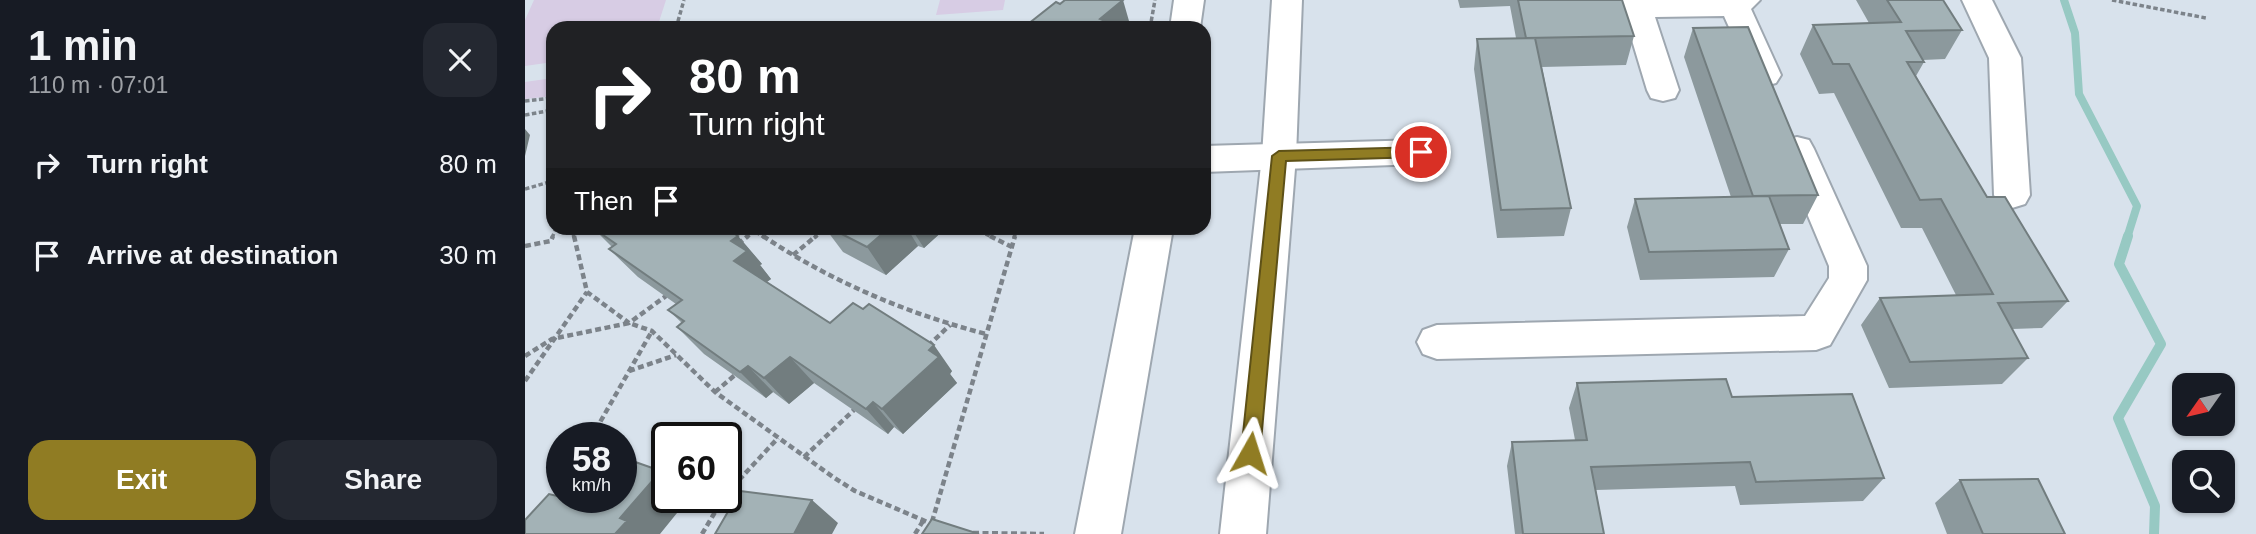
<!DOCTYPE html>
<html lang="en">
<head>
<meta charset="utf-8">
<style>
	:root { --surface:#171b24; --page:#242831; --text:#f1f3f6; --muted:#9ea1a6; --accent:#907c23 }
	body { margin:0; font-family:Arial,sans-serif; background:var(--page); color:var(--text); height:100vh; display:flex; flex-direction:column; font-size:26px; white-space:nowrap }
	* { box-sizing:border-box; margin:0 }
	p { font-size:23px; color:var(--muted) }
	.icon { flex:none; width:38px; height:38px; fill:none; stroke:currentColor; stroke-width:2; stroke-linecap:round; stroke-linejoin:round }
	.map { position:relative; flex:1; overflow:hidden }
	.panel { display:flex; flex-direction:column; background:var(--surface); width:525px }
	.panel>* { flex:none }
	.top-card { position:absolute; left:21px; top:21px; width:665px; height:214px; border-radius:21px; box-shadow:0 2px 5px #0004; background:#202124; color:#fff; overflow:hidden }
	.needle { width:46px; rotate:236deg }
	.tools { position:absolute; left:1647px; top:373px; display:grid; gap:14px }
	.tools a { display:grid; place-items:center; width:63px; height:63px; border-radius:14px; background:var(--surface); box-shadow:0 2px 5px #0004; font-size:35px }
	.speed { position:absolute; left:21px; top:422px; display:flex; gap:14px; font-size:35px; font-weight:700; text-align:center }
	.speed>* { display:grid; place-content:center; width:91px; height:91px; border-radius:50%; background:var(--surface); box-shadow:0 2px 5px #0004; line-height:1 }
	.speed small { font-size:18px; font-weight:400 }
	.speed .limit { border:4px solid #111; border-radius:10px; background:#fff; color:#111 }
	.pin { position:absolute; display:grid; place-items:center; width:60px; height:60px; color:#fff; margin:-30px; border:4px solid #fff; border-radius:50%; box-shadow:0 2px 7px #0007 }
	.me { position:absolute; width:77px; margin:-38px; rotate:6deg; stroke-linejoin:round; filter:drop-shadow(0 0 5px #0008) }
	.turn { display:flex; align-items:center; gap:24px; height:147px; padding:0 28px; font-size:32px }
	.turn .icon { width:91px; height:91px; stroke-width:2.5 }
	.turn b { display:block; font-size:49px; line-height:60px }
	.then { display:flex; align-items:center; height:66px; padding:0 28px; background:#0003; gap:14px; font-size:26px }
	.round { display:grid; place-items:center; flex:none; width:74px; height:74px; border-radius:21px; background:var(--page) }
	.headline { display:flex; align-items:center; justify-content:space-between; height:119px; padding:0 28px }
	h1 { font-size:42px; font-weight:800; line-height:52px }
	.action { display:flex; gap:14px; margin-top:auto; padding:14px 28px }
	.action a { flex:1; height:80px; border-radius:21px; background:var(--accent); color:#fff; font-size:28px; font-weight:800; line-height:80px; text-align:center }
	.action a+a { background:var(--page); color:var(--text) }
	ul { padding:0; list-style:none }
	li { display:flex; align-items:center; gap:21px; height:91px; padding:0 28px }
	li div { flex:1 }
	li b { display:block; font-size:26px }
	li em { font-style:normal }
	main { display:flex; flex:1; min-height:0 }
	.map>svg:first-child { display:block }
</style>
</head>
<body>
<main>
<section class="panel">
<div class="headline"><div><h1>1 min</h1><p>110 m · 07:01</p></div><a class="round"><svg class="icon" aria-label="close" viewBox="0 0 24 24"><path d="M6 6l12 12M18 6L6 18"/></svg></a></div>
<ul>
<li><svg class="icon" aria-label="right" viewBox="0 0 24 24"><path d="M7 20v-9h11M14 6l5 5-5 5"/></svg><div><b>Turn right</b></div><em>80 m</em></li>
<li><svg class="icon" aria-label="arrive" viewBox="0 0 24 24"><path d="M6 21V4h12l-3 4 3 4H6"/></svg><div><b>Arrive at destination</b></div><em>30 m</em></li>
</ul>
<div class="action"><a>Exit</a><a>Share</a></div>
</section>
<div class="map">
<svg width="1731" height="534" viewBox="0 0 1731 534">
	<rect width="100%" height="100%" fill="#d8e2ec"/>
	<!-- green -->
	<path fill="#d7cce4" d="M9 0H141L132 28H28V62L0 66V20Z
		M415 0H480L478 10 411 15Z
		M28 78V96L0 99V82Z"/>
	<g fill="none" stroke-linecap="round" stroke-linejoin="round">
		<!-- stream-far1 -->
		<path stroke="#97c9c3" stroke-width="8" d="M1539 0 1550 33 1554 94 1612 206 1602 238"/>
		<!-- stream -->
		<path stroke="#97c9c3" stroke-width="10" d="M1603 236 1594 264 1636 344 1593 418 1630 506 1629 534"/>
		<defs>
			<path id="minor" d="M649 0H679L675 28H645Z
				M1046 0H1235L1226 9 1256 75 1251 83 1240 86 1229 83 1199 16 1130 17 1154 90 1150 98 1138 101 1126 98 1122 90 1100 17 1048 18 1037 16 1033 9 1037 2Z
				M1437 0H1467L1496 58 1505 195 1500 204 1487 208 1474 204 1469 195 1464 58Z
				M1272 137 1284 140 1289 149 1342 266V280L1305 345 1291 350 912 359 898 354 892 342 898 330 912 325 1280 316 1304 278V266L1255 149 1260 140Z
				M896 140 908 143 913 152 908 161 896 164 679 172V146Z
				M610 228H648L596 534H550Z"/>
			<path id="major" d="M747 0H777L771 156 741 534H695L737 156Z"/>
		</defs>
		<!-- minor casing -->
		<use href="#minor" stroke="#9ea7b0" stroke-width="4"/>
		<!-- major casing -->
		<use href="#major" stroke="#9ea7b0" stroke-width="4"/>
		<!-- path-far1 -->
		<path stroke="#7c838a" stroke-width="3.5" stroke-dasharray="4.5 2.5" stroke-linecap="butt" d="M1587 0 1681 18
			M151 28 159 0
			M625 28 630 0
			M0 101 28 98
			M0 115 28 110
			M0 189 28 181
			M47 228 49 238
			M225 228 240 238
			M448 228 469 238
			M27 238 31 228
			M221 238 230 231
			M289 238 302 228
			M489 238 492 228"/>
		<!-- path -->
		<path stroke="#7c838a" stroke-width="4.5" stroke-dasharray="6 3.5" stroke-linecap="butt" d="M49 236 62 292 104 323 141 296
			M238 236C307 282 381 313 461 334
			M465 236 487 247
			M213 244 223 236
			M0 246 26 241 28 236
			M268 255 291 236
			M403 346 425 325
			M0 356 27 339 104 323 127 331 190 392 308 477 330 491 407 524
			M104 371 151 355
			M0 381 62 292
			M190 392 210 375
			M66 438 127 331
			M279 457 329 410
			M201 494 253 438
			M30 500 37 488
			M407 522 490 236
			M448 533 519 534
			M177 534 199 497
			M390 534 398 521"/>
		<!-- minor -->
		<use href="#minor" fill="#fff" fill-rule="evenodd"/>
		<!-- major -->
		<use href="#major" fill="#fff" fill-rule="evenodd"/>
	</g>
	<!-- wall -->
	<path fill="#8c999d" d="M933 0H1097L1109 36 1101 65 1017 67 1046 208 1039 236 972 238 949 69 952 39 991 38 985 6 935 8Z
		M1331 0H1418L1437 30 1420 59 1398 60 1399 62 1391 76 1462 197 1543 301 1517 328 1487 329 1503 358 1477 384 1364 388 1336 325 1355 298 1431 295 1397 228H1376L1309 93 1294 94 1275 54 1288 25 1344 23Z
		M1168 28 1293 195 1278 224H1255L1264 249 1249 277 1115 280 1102 227 1110 199 1206 197 1159 57Z
		M68 228 213 236 237 264 235 265 246 279 242 282 305 323 427 371 425 374 432 383 378 434 369 427 363 434 289 383 264 404 248 392 241 398 179 354 152 327 157 323 143 310 151 304 113 277 84 249 87 247Z
		M300 228H421L399 248 393 246 361 275 318 252Z
		M1052 383 1207 397 1359 478 1338 501 1215 505 1210 486 1071 490 1079 534H990L982 466 987 442 1050 440 1044 408Z
		M1435 480 1540 534H1422L1410 503Z"/>
	<!-- shaded-wall -->
	<path fill="#727d7f" d="M598 0 606 28H571L575 19Z
		M0 129 5 135 0 156Z
		M364 228H382L393 246 361 275 342 247Z
		M386 228H421L399 248Z
		M213 236 237 264 235 265 246 279 233 288 209 261 206 241Z
		M409 345 427 371 425 374 432 383 378 434 357 409 404 350Z
		M265 357 289 383 264 404 239 378Z
		M223 366 248 392 241 398 215 372Z
		M348 402 369 427 363 434 341 409Z
		M136 471 142 475V497H165L135 534H90L95 518Z
		M287 500 313 523 307 534H269Z"/>
	<!-- building -->
	<path fill="#a3b2b6" stroke="#727d7f" stroke-width="2" d="M540 0H598L575 19 580 21 571 28H498L531 2 535 4Z
		M993 0H1097L1109 36 1001 38Z
		M1362 0H1418L1437 30 1381 31 1399 62H1382L1462 197H1480L1543 301 1473 303 1503 358 1385 362 1355 298 1468 294 1416 199 1395 200 1324 64H1308L1288 25 1376 22Z
		M1223 27 1293 195 1228 196 1168 28Z
		M1010 38 1046 208 976 210 952 39Z
		M1244 196 1264 249 1124 252 1110 199Z
		M68 228H200L213 236 206 241 222 251 209 261 305 323 328 303 338 309 344 304 409 345 404 350 414 357 357 409 348 402 341 409 265 357 239 378 223 366 215 372 152 327 159 321 143 310 157 300 84 249 91 244Z
		M305 228H364L342 247Z
		M1201 379 1207 397 1327 394 1359 478 1231 482 1225 462 1066 467 1079 534H998L987 442 1062 440 1052 383Z
		M96 457 136 471 95 518 102 521 90 534H0V520L24 494 32 496 37 492V497H96Z
		M1513 479 1540 534H1458L1435 480Z
		M215 491 287 500 269 534H190Z
		M407 519 454 534H397Z"/>
	<!-- route -->
	<path fill="#907c23" stroke="#5e5117" stroke-width="2" d="M896 147 903 152 896 157 761 161 735 453 732 459 725 461 719 459 716 453 747 156 754 151Z"/>
</svg>
<div class="tools">
<a><svg class="needle" viewBox="-14 -14 28 28"><path d="M0-13l5 13h-10z" fill="#e53935"/><path d="M0 13l5-13h-10z" fill="#9ea1a6"/></svg></a>
<a><svg class="icon" aria-label="search" viewBox="0 0 24 24"><circle cx="10" cy="10" r="6"/><path d="M15 15l6 6"/></svg></a>
</div>
<div class="speed"><div>58<small>km/h</small></div><div class="limit">60</div></div>
<div class="pin" style="left:896px;top:152px;background:#d93025"><svg class="icon" aria-label="arrive" viewBox="0 0 24 24"><path d="M6 21V4h12l-3 4 3 4H6"/></svg></div>
<svg class="me" style="left:725px;top:453px" viewBox="-20 -20 40 40"><path d="M0-17L14 15 0 8-14 15z" fill="#907c23" stroke="#fff" stroke-width="4"/></svg>
<div class="top-card">
<div class="turn"><svg class="icon" aria-label="right" viewBox="0 0 24 24"><path d="M7 20v-9h11M14 6l5 5-5 5"/></svg><div><b>80 m</b>Turn right</div></div>
<div class="then">Then<svg class="icon" aria-label="arrive" viewBox="0 0 24 24"><path d="M6 21V4h12l-3 4 3 4H6"/></svg></div>
</div>
</div>
</main>
</body>
</html>
